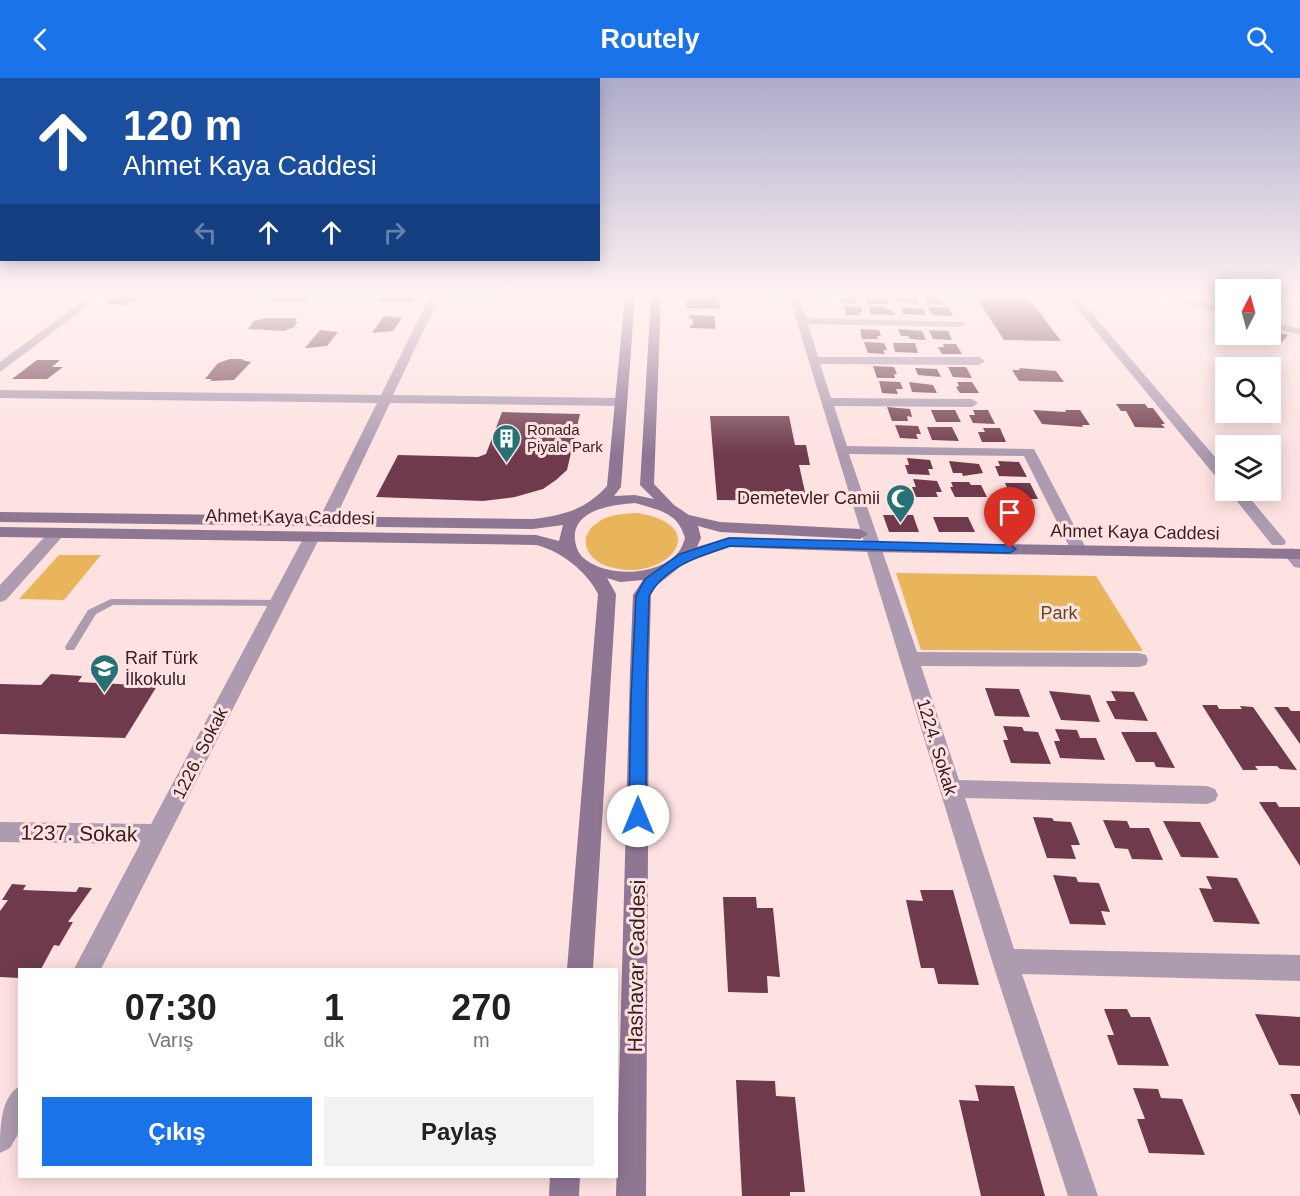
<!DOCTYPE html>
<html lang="tr">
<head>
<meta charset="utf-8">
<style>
	:root { --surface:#fff; --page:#f2f2f2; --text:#202124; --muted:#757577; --accent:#1a73e8 }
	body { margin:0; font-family:Helvetica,sans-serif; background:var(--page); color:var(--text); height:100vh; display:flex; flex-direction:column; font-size:22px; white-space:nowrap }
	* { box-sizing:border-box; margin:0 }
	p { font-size:20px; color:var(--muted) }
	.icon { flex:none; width:33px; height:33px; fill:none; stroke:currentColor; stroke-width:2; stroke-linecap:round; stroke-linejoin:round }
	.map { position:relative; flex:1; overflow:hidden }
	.panel { position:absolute; left:18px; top:890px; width:600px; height:210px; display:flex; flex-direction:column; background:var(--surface); border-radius:0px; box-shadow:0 3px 15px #0003 }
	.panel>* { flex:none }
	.hud { position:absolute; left:0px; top:0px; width:600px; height:183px; box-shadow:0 3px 15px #0003; background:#1a4fa0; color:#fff; overflow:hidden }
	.needle { width:39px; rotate:6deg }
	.buttons { position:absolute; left:1215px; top:201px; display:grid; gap:12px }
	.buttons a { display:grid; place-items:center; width:66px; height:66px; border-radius:0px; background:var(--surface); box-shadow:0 3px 15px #0003; font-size:30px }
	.pin { position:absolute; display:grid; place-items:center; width:51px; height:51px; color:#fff; margin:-62px -26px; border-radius:50% 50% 50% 0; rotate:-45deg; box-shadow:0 0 6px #0007 }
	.pin .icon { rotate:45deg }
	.me { position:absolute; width:66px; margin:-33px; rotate:0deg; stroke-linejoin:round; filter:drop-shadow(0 0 4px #0008) }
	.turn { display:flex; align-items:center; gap:21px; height:126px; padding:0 24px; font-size:27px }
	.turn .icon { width:78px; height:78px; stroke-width:2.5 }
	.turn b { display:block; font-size:42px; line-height:51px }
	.lanes { display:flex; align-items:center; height:57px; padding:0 24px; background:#0003; justify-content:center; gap:30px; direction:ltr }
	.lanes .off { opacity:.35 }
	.eta { display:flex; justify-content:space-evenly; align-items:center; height:102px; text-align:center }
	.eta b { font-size:36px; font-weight:700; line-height:42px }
	.primary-button { display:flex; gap:12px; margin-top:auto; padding:12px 24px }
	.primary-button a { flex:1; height:69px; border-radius:0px; background:var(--accent); color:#fff; font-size:24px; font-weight:700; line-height:69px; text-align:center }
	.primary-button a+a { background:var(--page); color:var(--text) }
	header { display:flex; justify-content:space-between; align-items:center; height:78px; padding:0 24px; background:var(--accent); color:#fff; font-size:27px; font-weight:700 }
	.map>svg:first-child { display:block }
</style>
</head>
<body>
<header><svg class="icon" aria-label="back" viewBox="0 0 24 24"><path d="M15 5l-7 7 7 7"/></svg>Routely<svg class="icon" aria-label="search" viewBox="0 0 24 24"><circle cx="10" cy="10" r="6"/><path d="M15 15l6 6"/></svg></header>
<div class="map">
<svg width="1300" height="1118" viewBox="0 0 1300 1118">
	<rect width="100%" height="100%" fill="#fee2e1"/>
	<!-- green -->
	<path fill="#e8b55a" d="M637 435C719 448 662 510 604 487 585 479 578 458 597 445 608 436 623 436 637 435Z
		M59 477H101L64 522 19 521Z
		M896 495 1096 498 1143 573 921 572Z"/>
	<!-- building -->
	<path fill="#6f3b4c" d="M116 218H144L140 222H132L125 227 105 226Z
		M275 218H310L306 223H271Z
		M383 218H416L413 224H379Z
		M687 218H717L721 231 686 230Z
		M839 218H856L858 223H855L856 226 841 225Z
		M864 218 886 219 889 226H867Z
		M894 218 918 219 919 226 897 224Z
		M975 218H1027L1061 263 1004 262Z
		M927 219H940L945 227 927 226 925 221H928Z
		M844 228 861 229 863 234H859L860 237H846Z
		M869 229H884L885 231 892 232 895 237 871 236Z
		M901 229 922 231 926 237 903 236Z
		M928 229H948L953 238 932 237Z
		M689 237 715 238V251L690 250V247H693V241L689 240Z
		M384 238 402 240 393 253 372 255Z
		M266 240H293L297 241 295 244H298L294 249 284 253 248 251 254 243Z
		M860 251 879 252 881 258H877L878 261H862Z
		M898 251 922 253 926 262 910 261 908 258H901Z
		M320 252 338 254 327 268 305 270Z
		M929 252 948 253 952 262 933 261Z
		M1270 252 1288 257 1281 265 1251 257 1270 256Z
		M864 264 884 265 887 272H883L885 276 868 275Z
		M893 265H915L918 275 895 274Z
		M943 266H956L962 276H942L938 269H944Z
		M230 281H243L242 282 251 284 234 302 210 303 212 301H205L218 285Z
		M37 282H60L52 289H63L47 301H12Z
		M873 288 894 289 897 296H894L895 300H877Z
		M948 289H966L972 300 953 299Z
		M915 290 937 291 941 299 918 297Z
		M1019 290 1056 293 1064 304 1019 303 1012 292H1020Z
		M879 303 900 304 903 311H896L898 316 882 315Z
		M909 304 933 307 937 315 912 314Z
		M957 304H972L979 315H960L956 309 959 308Z
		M1116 326H1145L1148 330H1153L1165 346H1161L1165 350 1135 349 1126 333H1121Z
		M887 329 910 331 912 339 907 338 908 343H892Z
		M931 332H955L961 344H936Z
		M973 332H988L995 346 973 345 969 337H975Z
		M1033 332 1066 334 1065 332H1080L1090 347H1082L1083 349 1042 346Z
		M502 334 580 336 567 392 556 402 543 411 515 419 483 423 376 419 398 377 478 379 486 376Z
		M710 338H789L795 367H806L810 387H799L807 423 717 422Z
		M895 347 918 348 921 356H916L918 361 900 360Z
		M927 349H952L959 363 932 362Z
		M983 350H1000L1006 364H982L978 354H985Z
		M907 380 930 382 933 391H928L930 397 908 396 905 387H909Z
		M949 383 979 386 983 395 963 398 962 395H953Z
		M998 383 1019 384 1027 399 999 398 995 388H1000Z
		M913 401 937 403 942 414H936L938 419H916L912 409H916Z
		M951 404H969L971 407H981L987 419H955L950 409H953Z
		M1005 405H1030L1038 421H1012Z
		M883 437H913L919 454H889Z
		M933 439H968L975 454H939Z
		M51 596 82 598 78 604 157 608 125 660 0 656V606L41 607Z
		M985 610 1019 611 1030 639 995 638Z
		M1049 613 1090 617 1100 644 1061 642Z
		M1111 613 1134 614 1148 643 1115 641 1106 623H1116Z
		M1202 627H1217L1219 631H1242L1240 628 1253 629 1297 692 1280 691 1277 688H1255L1258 692H1243Z
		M1274 629H1288L1291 633H1300V666Z
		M1003 648 1022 649 1024 653 1038 654 1051 686 1011 685 1003 662H1008Z
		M1055 651 1077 652 1080 660H1096L1105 682 1060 680 1054 663H1060Z
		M1121 654H1156L1175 690 1156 689 1154 684H1136Z
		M1259 724H1276L1279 729H1300V788Z
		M1033 739 1052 740 1054 743 1071 744 1080 767H1071L1076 781 1047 780Z
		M1103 742 1127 743 1130 750H1149L1163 782 1132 781 1128 771 1115 770Z
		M1163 743 1200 744 1219 780 1181 779Z
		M1053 797 1076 799 1078 804 1099 805 1110 834 1101 833 1106 847 1070 846Z
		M1206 798 1237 800 1260 846 1214 844 1199 810 1212 811Z
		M12 806 26 807 23 812 76 814 79 809 92 810 68 844H73L59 868 54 867 41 891H20V900L0 899V833L8 822H2Z
		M920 812H953L979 907 938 906 934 890H921L906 822 923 823Z
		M723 819H756L757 830H773L780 899 767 898 768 915 728 914Z
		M1104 931H1127L1131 939H1150L1169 988 1118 987 1107 957H1114Z
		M1255 936 1300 939V988L1279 987Z
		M736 1002 775 1003 776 1018 795 1019 805 1114H790V1118H742Z
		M975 1007 1014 1008 1045 1118H981L959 1022 979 1023Z
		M1133 1010 1158 1011 1161 1020 1182 1021 1205 1077 1149 1075 1137 1041H1145Z
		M1290 1016H1300V1038Z"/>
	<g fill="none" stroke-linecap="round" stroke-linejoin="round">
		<!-- lane -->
		<path fill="#ad9cb0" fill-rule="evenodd" d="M111 521 278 522 283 525 278 528 113 527 96 536 74 572H66L65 569 88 532Z"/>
		<!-- street -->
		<path fill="#ad9cb0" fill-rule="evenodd" d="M89 218H101L0 294V284Z
			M430 218H440L393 317 621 320 627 324 621 328 390 325 334 443 326 448 318 443 377 325 0 320V312L381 317Z
			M789 218H799L806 240 964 244 965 246 960 249 808 246 818 279H979L985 283 979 287 820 286 831 320 972 321 978 325 972 329 834 328 847 368 1034 371 1087 472 1079 477 1071 472 1024 378 849 376 917 574 1139 575 1146 577 1148 582 1146 587 1139 589 921 588 959 702 1207 708 1215 711 1218 717 1215 723 1207 726 965 720 1014 871 1300 877V903L1022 896 1098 1118H1068L992 883Z
			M1067 218H1077L1226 392V406L1221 405Z
			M1160 218H1177L1226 231V237Z
			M1270 243 1300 251V257L1270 249Z
			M1228 412H1243L1284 461 1286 464 1284 467H1272Z
			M56 451 64 456 62 459 6 522 0 524V507L50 453Z
			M312 454 320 459 101 891H74L140 766 0 764V744L151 746 304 459Z
			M1291 470 1300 475V490L1294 489 1283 475Z
			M20 1008V1053L10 1070 0 1075C0 1051 0 1019 20 1008Z"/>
		<!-- secondary -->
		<path fill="#8f7794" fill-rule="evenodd" d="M625 218H635L621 409 614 418 635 417 654 421 640 407 651 218H661L654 406 674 427 689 437 720 444 860 451 868 456 860 461 720 454 698 448 701 460 697 469 729 459 872 464 1300 471V481L872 474 730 469 686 484 656 508 651 517 649 592 646 1118H616L630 592 633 517 643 502 620 504 607 500 616 516 593 891H567L598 516C587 494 561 473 536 467L0 459V449L536 457 559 463 563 447 533 451 0 444V434L533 441C564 437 585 432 607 408ZM635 425C658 432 678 434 685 460 684 463 682 469 680 472 661 498 610 500 586 482 579 477 576 470 575 462 572 431 613 427 635 425Z
			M550 1098H580L579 1118H549Z"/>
	</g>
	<!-- sky -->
	<linearGradient id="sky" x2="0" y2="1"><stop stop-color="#aeaccb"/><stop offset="0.58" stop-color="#fff2f2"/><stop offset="1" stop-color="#fff2f2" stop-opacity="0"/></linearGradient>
	<rect width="1300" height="375" fill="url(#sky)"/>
	<!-- route -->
	<path fill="#1a73e8" stroke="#114b97" stroke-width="1.5" d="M729 460 1010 467 1016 471 1010 475 730 468C700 478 665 488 649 518L646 620V738L643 743 638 745 632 743 629 738 631 620 636 518 645 501 680 476Z"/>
	<!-- icons -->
	<defs>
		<symbol id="building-pin" viewBox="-11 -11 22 30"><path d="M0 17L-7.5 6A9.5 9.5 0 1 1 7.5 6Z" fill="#267175" stroke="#fee2e1"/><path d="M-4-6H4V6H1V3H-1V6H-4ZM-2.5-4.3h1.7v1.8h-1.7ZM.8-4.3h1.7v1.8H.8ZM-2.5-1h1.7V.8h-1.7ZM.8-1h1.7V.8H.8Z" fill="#fff"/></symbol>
		<symbol id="mosque-pin" viewBox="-11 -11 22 30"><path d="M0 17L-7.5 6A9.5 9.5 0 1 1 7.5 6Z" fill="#267175" stroke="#fee2e1"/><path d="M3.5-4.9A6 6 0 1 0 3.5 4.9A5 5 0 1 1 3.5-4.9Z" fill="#fff"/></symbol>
		<symbol id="school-pin" viewBox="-11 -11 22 30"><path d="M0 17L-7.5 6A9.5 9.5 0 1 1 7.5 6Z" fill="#267175" stroke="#fee2e1"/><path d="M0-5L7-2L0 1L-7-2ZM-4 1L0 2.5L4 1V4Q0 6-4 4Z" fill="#fff"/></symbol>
	</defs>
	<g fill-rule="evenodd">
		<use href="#building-pin" x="490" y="344" width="33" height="45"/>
		<use href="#mosque-pin" x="884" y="404" width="33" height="45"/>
		<use href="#school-pin" x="88" y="574" width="33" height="45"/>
	</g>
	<g text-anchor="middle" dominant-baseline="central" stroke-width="6" stroke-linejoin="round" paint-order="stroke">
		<!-- far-poi labels -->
		<g font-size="15" fill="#3a2121" stroke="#fee2e1" text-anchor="start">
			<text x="527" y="351">Ronada<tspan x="527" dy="17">Piyale Park</tspan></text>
		</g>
		<!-- poi labels -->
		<g font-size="18" fill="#3a2121" stroke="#fee2e1" text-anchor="end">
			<text x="880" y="420">Demetevler Camii</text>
			<text x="125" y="580" text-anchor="start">Raif Türk<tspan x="125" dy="21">İlkokulu</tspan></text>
		</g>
		<!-- street labels -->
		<g font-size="18" fill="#3a2121" stroke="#fee2e1">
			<text transform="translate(290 439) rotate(1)">Ahmet Kaya Caddesi</text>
			<text transform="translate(1135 454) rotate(1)">Ahmet Kaya Caddesi</text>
			<text transform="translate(937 669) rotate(73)">1224. Sokak</text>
			<text transform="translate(200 675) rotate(-63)">1226. Sokak</text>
		</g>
		<!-- park labels -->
		<g font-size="18" fill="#604921" stroke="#fee2e1">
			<text x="1059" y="535">Park</text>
		</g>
		<!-- near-street labels -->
		<g font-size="21" fill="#3a2121" stroke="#fee2e1">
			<text transform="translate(79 755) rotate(1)">1237. Sokak</text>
			<text transform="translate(636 888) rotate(-89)">Hashavar Caddesi</text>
		</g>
	</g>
</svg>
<div class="buttons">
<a><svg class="needle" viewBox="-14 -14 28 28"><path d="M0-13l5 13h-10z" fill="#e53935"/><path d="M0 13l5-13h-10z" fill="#757577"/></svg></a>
<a><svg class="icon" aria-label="search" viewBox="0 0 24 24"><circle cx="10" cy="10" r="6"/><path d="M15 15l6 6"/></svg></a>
<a><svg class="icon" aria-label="layers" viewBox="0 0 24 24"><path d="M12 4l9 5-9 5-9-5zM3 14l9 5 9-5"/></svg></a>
</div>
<div class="pin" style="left:1010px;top:471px;background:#d93025"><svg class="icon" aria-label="arrive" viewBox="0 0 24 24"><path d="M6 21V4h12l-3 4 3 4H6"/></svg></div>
<svg class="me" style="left:638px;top:738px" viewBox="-20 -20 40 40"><circle r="19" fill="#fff"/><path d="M0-13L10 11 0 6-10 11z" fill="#1a73e8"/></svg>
<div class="hud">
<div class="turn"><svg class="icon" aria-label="ahead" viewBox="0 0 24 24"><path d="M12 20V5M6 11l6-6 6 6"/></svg><div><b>120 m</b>Ahmet Kaya Caddesi</div></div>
<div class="lanes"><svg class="icon off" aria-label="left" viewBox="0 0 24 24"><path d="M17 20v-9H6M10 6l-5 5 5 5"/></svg><svg class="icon" aria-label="ahead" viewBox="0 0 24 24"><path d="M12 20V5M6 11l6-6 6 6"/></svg><svg class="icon" aria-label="ahead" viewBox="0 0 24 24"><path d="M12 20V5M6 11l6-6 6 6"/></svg><svg class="icon off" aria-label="right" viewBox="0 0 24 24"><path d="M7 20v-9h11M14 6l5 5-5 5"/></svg></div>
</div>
<section class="panel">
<div class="eta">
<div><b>07:30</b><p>Varış</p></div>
<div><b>1</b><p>dk</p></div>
<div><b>270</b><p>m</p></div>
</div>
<div class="primary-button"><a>Çıkış</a><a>Paylaş</a></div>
</section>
</div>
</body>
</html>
